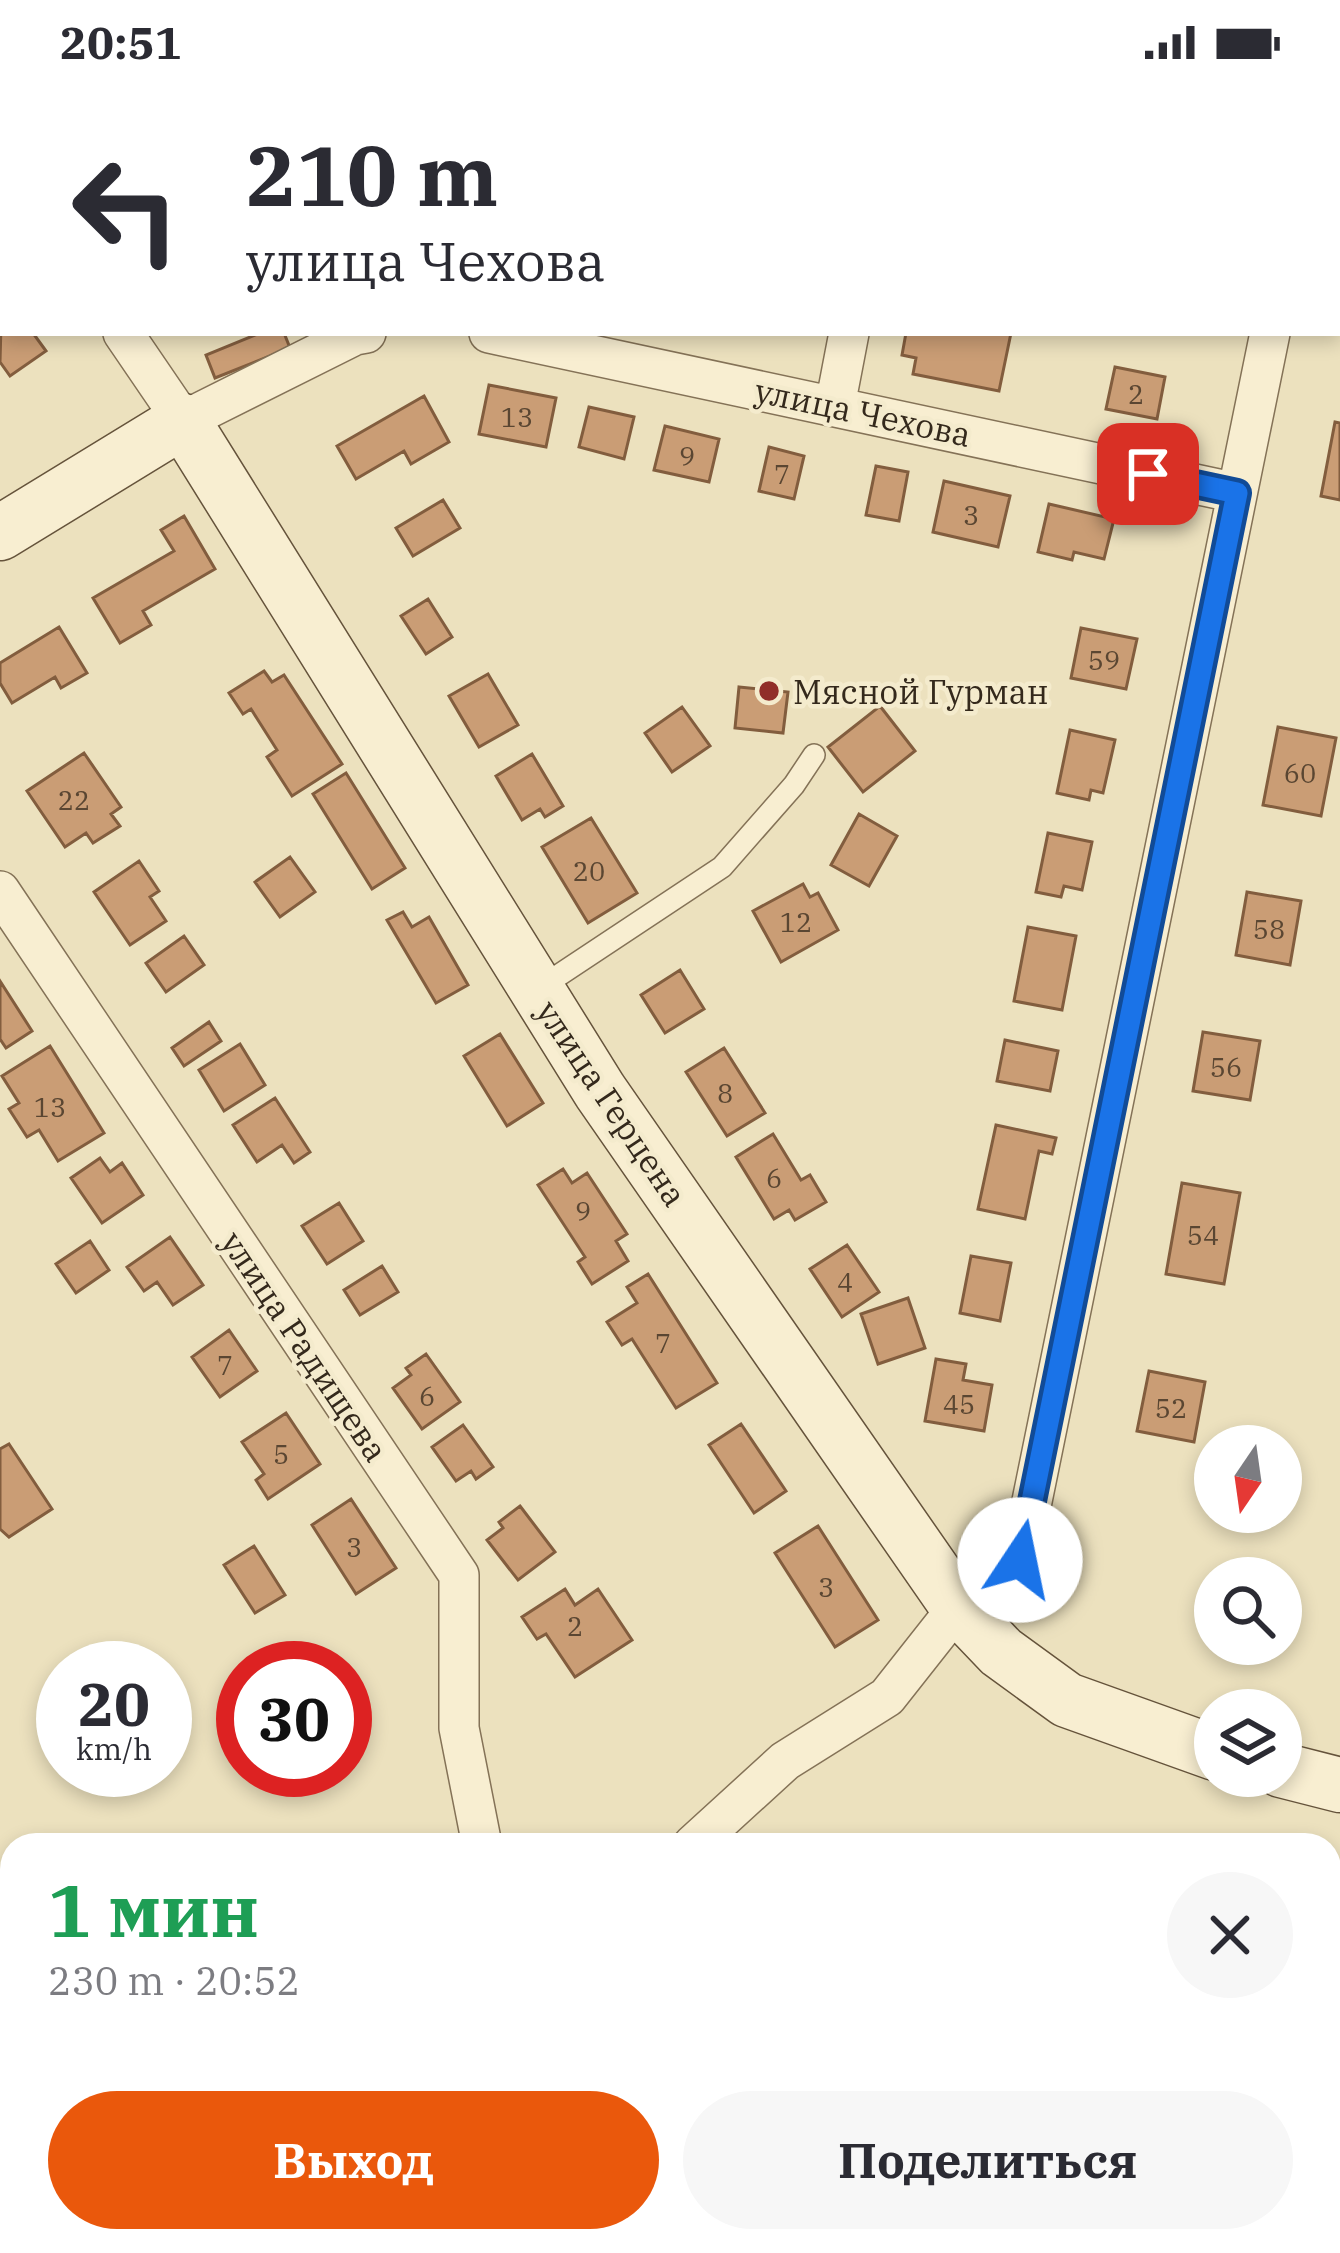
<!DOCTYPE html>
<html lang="ru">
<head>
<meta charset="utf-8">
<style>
	:root { --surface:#fff; --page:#f7f7f7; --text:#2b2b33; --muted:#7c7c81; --accent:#ea580c }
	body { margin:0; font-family:"IBM Plex Serif",serif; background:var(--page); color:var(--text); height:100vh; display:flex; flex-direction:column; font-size:45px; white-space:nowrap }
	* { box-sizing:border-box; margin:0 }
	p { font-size:39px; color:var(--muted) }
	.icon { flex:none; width:66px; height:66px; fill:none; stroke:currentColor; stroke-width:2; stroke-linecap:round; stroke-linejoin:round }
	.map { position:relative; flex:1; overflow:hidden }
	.side { position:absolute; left:0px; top:1749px; width:1341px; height:420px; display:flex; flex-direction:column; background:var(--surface); border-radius:36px 36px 0 0; box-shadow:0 6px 18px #0003 }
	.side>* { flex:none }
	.banner { position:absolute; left:0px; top:0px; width:1341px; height:252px; box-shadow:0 6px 18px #0003; background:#fff; color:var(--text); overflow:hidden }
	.needle { width:78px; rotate:193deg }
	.fabs { position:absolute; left:1194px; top:1341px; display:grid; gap:24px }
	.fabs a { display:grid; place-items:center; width:108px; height:108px; border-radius:50%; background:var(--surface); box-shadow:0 6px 18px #0003; font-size:60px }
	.speed { position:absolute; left:36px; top:1557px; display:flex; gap:24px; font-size:60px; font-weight:700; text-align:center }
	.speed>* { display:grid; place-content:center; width:156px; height:156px; border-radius:50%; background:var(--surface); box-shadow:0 6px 18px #0003; line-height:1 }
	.speed small { font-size:30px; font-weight:400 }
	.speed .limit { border:18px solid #d22; background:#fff; color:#111 }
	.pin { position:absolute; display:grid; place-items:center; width:102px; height:102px; color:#fff; margin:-51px; border-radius:24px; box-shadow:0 6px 18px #0006 }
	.me { position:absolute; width:132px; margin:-66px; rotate:11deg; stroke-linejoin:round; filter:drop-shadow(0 0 9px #0008) }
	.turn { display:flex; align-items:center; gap:42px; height:252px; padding:0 48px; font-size:54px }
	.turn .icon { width:156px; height:156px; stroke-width:2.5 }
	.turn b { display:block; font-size:84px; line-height:102px }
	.round { display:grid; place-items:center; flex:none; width:126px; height:126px; border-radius:63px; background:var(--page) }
	.head { display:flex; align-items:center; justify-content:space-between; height:204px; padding:0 48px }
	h1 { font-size:72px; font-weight:700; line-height:90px; color:#1e9e55 }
	.button { display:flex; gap:24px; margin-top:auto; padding:24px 48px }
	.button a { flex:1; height:138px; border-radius:72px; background:var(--accent); color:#fff; font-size:48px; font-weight:700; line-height:138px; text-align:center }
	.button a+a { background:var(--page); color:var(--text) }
	.status { display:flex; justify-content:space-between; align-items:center; height:84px; padding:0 60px; background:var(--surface); direction:ltr }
	.status svg { height:33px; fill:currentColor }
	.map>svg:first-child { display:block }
</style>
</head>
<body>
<div class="status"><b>20:51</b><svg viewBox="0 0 49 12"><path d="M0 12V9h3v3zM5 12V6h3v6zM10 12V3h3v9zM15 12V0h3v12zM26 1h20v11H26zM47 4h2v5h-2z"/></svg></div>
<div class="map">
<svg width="1340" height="2169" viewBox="0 0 1340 2169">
	<rect width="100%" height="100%" fill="#ece1be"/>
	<!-- building -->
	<path fill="#ca9d75" stroke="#825d3e" stroke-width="3" d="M2 204 3 249H33L46 267 10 292 0 278Z
		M260 249H284L290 264 215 294 206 271Z
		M906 249H1011L999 307 913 290 916 274 902 271Z
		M1115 283 1165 293 1157 335 1106 325Z
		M489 301 556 314 546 363 479 350Z
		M424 312 449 358 411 380 404 367 356 395 337 362Z
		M589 323 634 333 624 375 579 363Z
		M1335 338 1340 339V416L1321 412Z
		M665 342 719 355 709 398 654 386Z
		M769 363 804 372 794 415 759 407Z
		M876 382 908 388 899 437 866 431Z
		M944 397 1010 412 998 463 933 448Z
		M443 416 460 444 413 472 396 444Z
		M1049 420 1114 435 1104 475 1074 468 1072 476 1038 468Z
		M184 432 215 485 143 527 151 541 120 559 93 514 174 467 161 446Z
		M428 515 452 553 426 570 401 532Z
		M59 543 87 589 61 604 55 593 12 619 0 599V579Z
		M1081 544 1137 555 1126 605 1071 594Z
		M264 587 272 598 284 591 342 680 292 712 267 673 277 666 251 625 243 630 229 609Z
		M488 590 518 641 479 663 449 612Z
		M739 603 788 608 783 649 735 644Z
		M880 622 915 667 863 708 828 663Z
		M682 623 710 662 672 688 645 649Z
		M1278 643 1336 654 1321 732 1263 721Z
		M1070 646 1115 656 1103 709 1091 706 1089 716 1057 709Z
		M84 669 121 723 111 730 120 742 93 759 86 749 65 763 27 707Z
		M532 670 563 722 545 733 540 725 522 736 496 692Z
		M346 689 405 784 372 805 313 710Z
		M859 730 897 752 869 802 831 781Z
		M591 734 637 809 588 839 542 763Z
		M1048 749 1092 758 1082 806 1064 802 1061 813 1036 808Z
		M290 773 315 808 280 833 255 798Z
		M139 777 159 807 150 813 166 837 130 861 94 808Z
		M803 800 810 813 818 809 838 846 781 878 753 827Z
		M1247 808 1301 817 1290 881 1236 871Z
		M403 828 412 843 429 833 468 901 436 919 387 836Z
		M1028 843 1076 852 1062 926 1014 917Z
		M184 852 204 881 166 908 146 879Z
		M680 886 704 925 665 949 641 911Z
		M0 897 32 947 6 964 0 955Z
		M209 938 221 957 184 982 172 964Z
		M1203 948 1260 957 1250 1016 1193 1007Z
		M500 950 543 1019 507 1042 464 972Z
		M1005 956 1058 967 1050 1007 997 997Z
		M240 960 265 1001 224 1027 199 986Z
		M50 962 104 1049 58 1077 39 1046 27 1053 9 1025 19 1019 2 992Z
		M724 964 765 1029 727 1052 686 988Z
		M275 1014 310 1068 294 1079 282 1061 257 1078 233 1041Z
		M996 1041 1056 1054 1052 1070 1039 1067 1025 1135 978 1125Z
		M773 1050 801 1096 810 1091 826 1118 795 1136 789 1126 774 1135 736 1073Z
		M100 1074 110 1088 122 1079 143 1111 102 1139 71 1094Z
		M563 1085 572 1099 587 1089 627 1150 616 1157 628 1177 592 1200 578 1178 585 1173 538 1101Z
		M1182 1099 1240 1109 1224 1200 1166 1190Z
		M339 1119 363 1157 327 1180 302 1142Z
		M170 1153 203 1201 173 1221 157 1198 144 1207 127 1183Z
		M90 1157 109 1186 76 1209 56 1180Z
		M847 1161 879 1208 842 1233 810 1185Z
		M971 1172 1011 1179 1000 1237 960 1229Z
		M382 1182 398 1208 360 1231 344 1206Z
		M648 1190 717 1299 676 1324 632 1255 622 1261 607 1238 637 1219 627 1203Z
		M908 1214 925 1264 878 1280 861 1230Z
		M229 1246 257 1287 220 1313 192 1273Z
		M426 1270 460 1318 422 1345 393 1304 411 1291 406 1284Z
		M936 1275 966 1280 963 1296 992 1301 984 1347 925 1337Z
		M1149 1287 1205 1298 1194 1358 1137 1347Z
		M286 1329 320 1380 268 1415 256 1396 264 1390 242 1358Z
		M741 1340 786 1407 754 1429 709 1361Z
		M463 1341 493 1383 476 1395 471 1387 456 1397 432 1363Z
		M9 1360 52 1425 9 1453 0 1445V1365Z
		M351 1415 396 1484 356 1510 312 1441Z
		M520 1422 555 1468 518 1496 487 1456 503 1444 499 1438Z
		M818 1442 878 1536 835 1563 775 1469Z
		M254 1462 285 1511 255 1529 224 1481Z
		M565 1505 575 1521 598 1505 632 1556 575 1593 546 1550 537 1555 522 1533Z
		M12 1791V1836H0V1792Z
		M0 1883H12V1925H0Z
		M12 2064V2106L0 2113V2067L2 2070Z
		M1329 2122 1340 2124V2162L1330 2160 1328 2169H1288L1290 2157H1329Z
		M628 2157H677L670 2169H621Z"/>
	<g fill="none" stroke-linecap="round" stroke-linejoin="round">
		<defs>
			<path id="lane" d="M538 905 722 783 794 701 814 671
				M0 1862H12
				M1329 2098 1340 2101"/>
			<path id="street" d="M109 3V0
				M497 3V0
				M895 3 896 0
				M1320 3 1321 0
				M0 181 3 182
				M123 249 183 337 355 251 366 249
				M489 249 1237 409
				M835 322 849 249
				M0 807 459 1491V1644L482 1761
				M693 1761 785 1677 887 1613 958 1523 1020 1476 1270 249
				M805 2157 830 2169
				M152 2169 170 2157
				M709 2169 715 2157"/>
			<path id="secondary" d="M0 449 183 337 600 1007 958 1523 1001 1568 1067 1616 1215 1669
				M1281 1686 1340 1701"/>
		</defs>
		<!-- lane casing -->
		<use href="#lane" stroke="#847257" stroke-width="24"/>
		<!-- street casing -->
		<use href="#street" stroke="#847257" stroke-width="42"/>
		<!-- secondary casing -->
		<use href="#secondary" stroke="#65533b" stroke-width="57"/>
		<!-- lane -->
		<use href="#lane" stroke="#f8eed1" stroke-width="21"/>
		<!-- street -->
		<use href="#street" stroke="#f8eed1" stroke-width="39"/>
		<!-- secondary -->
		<use href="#secondary" stroke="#f8eed1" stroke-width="54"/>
	</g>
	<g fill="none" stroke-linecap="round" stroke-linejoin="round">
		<defs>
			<path id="route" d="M1020 1476 1237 409 1148 390"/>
		</defs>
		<!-- route casing -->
		<use href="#route" stroke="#114b97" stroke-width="30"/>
		<!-- route -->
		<use href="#route" stroke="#1a73e8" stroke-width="21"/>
	</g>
	<!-- markers -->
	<circle fill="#912e29" stroke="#f4ebcd" stroke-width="4.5" cx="769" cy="607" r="12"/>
	<g text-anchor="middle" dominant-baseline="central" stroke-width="9" stroke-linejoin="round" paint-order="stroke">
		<!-- number labels -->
		<g font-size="27" fill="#5a4632">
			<text x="1136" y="309">2</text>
			<text x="517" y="332">13</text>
			<text x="687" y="371">9</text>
			<text x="782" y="389">7</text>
			<text x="971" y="430">3</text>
			<text x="1104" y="575">59</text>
			<text x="1300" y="688">60</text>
			<text x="74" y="715">22</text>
			<text x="589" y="786">20</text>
			<text x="796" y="837">12</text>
			<text x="1269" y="844">58</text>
			<text x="1226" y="982">56</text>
			<text x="725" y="1008">8</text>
			<text x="50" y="1022">13</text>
			<text x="774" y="1093">6</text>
			<text x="583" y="1126">9</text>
			<text x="1203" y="1150">54</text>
			<text x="845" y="1197">4</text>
			<text x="663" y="1258">7</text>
			<text x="225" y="1280">7</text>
			<text x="427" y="1311">6</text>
			<text x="959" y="1319">45</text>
			<text x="1171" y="1323">52</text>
			<text x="281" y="1369">5</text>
			<text x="354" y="1462">3</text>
			<text x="826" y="1502">3</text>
			<text x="575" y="1541">2</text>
		</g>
		<!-- street labels -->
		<g font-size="33" fill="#34291c" stroke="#f4ebcd">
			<text transform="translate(863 328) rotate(12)">улица Чехова</text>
			<text transform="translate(612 1019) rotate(56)">улица Герцена</text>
			<text transform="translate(305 1262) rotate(56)">улица Радищева</text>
		</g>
		<!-- poi labels -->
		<g font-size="33" fill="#34291c" stroke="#f4ebcd" text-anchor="start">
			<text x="793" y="607">Мясной Гурман</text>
		</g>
	</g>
</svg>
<div class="fabs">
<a><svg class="needle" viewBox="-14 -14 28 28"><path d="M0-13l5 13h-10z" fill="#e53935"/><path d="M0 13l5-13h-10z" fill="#7c7c81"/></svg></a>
<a><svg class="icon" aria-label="search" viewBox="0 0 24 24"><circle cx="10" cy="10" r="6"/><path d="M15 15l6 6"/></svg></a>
<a><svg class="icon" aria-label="layers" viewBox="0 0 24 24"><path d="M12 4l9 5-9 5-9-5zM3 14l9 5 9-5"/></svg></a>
</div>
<div class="speed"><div>20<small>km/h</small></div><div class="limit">30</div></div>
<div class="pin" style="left:1148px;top:390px;background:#d93025"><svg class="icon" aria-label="arrive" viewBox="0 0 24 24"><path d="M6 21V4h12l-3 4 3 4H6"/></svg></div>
<svg class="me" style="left:1020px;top:1476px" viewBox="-20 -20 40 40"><circle r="19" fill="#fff"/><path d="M0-13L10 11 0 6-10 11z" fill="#1a73e8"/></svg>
<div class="banner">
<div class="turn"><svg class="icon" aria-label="left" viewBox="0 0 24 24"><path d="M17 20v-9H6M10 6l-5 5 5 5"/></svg><div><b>210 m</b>улица Чехова</div></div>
</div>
<section class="side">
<div class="head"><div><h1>1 мин</h1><p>230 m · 20:52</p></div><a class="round"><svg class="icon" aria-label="close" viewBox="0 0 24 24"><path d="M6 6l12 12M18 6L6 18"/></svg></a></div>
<div class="button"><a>Выход</a><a>Поделиться</a></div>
</section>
</div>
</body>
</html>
